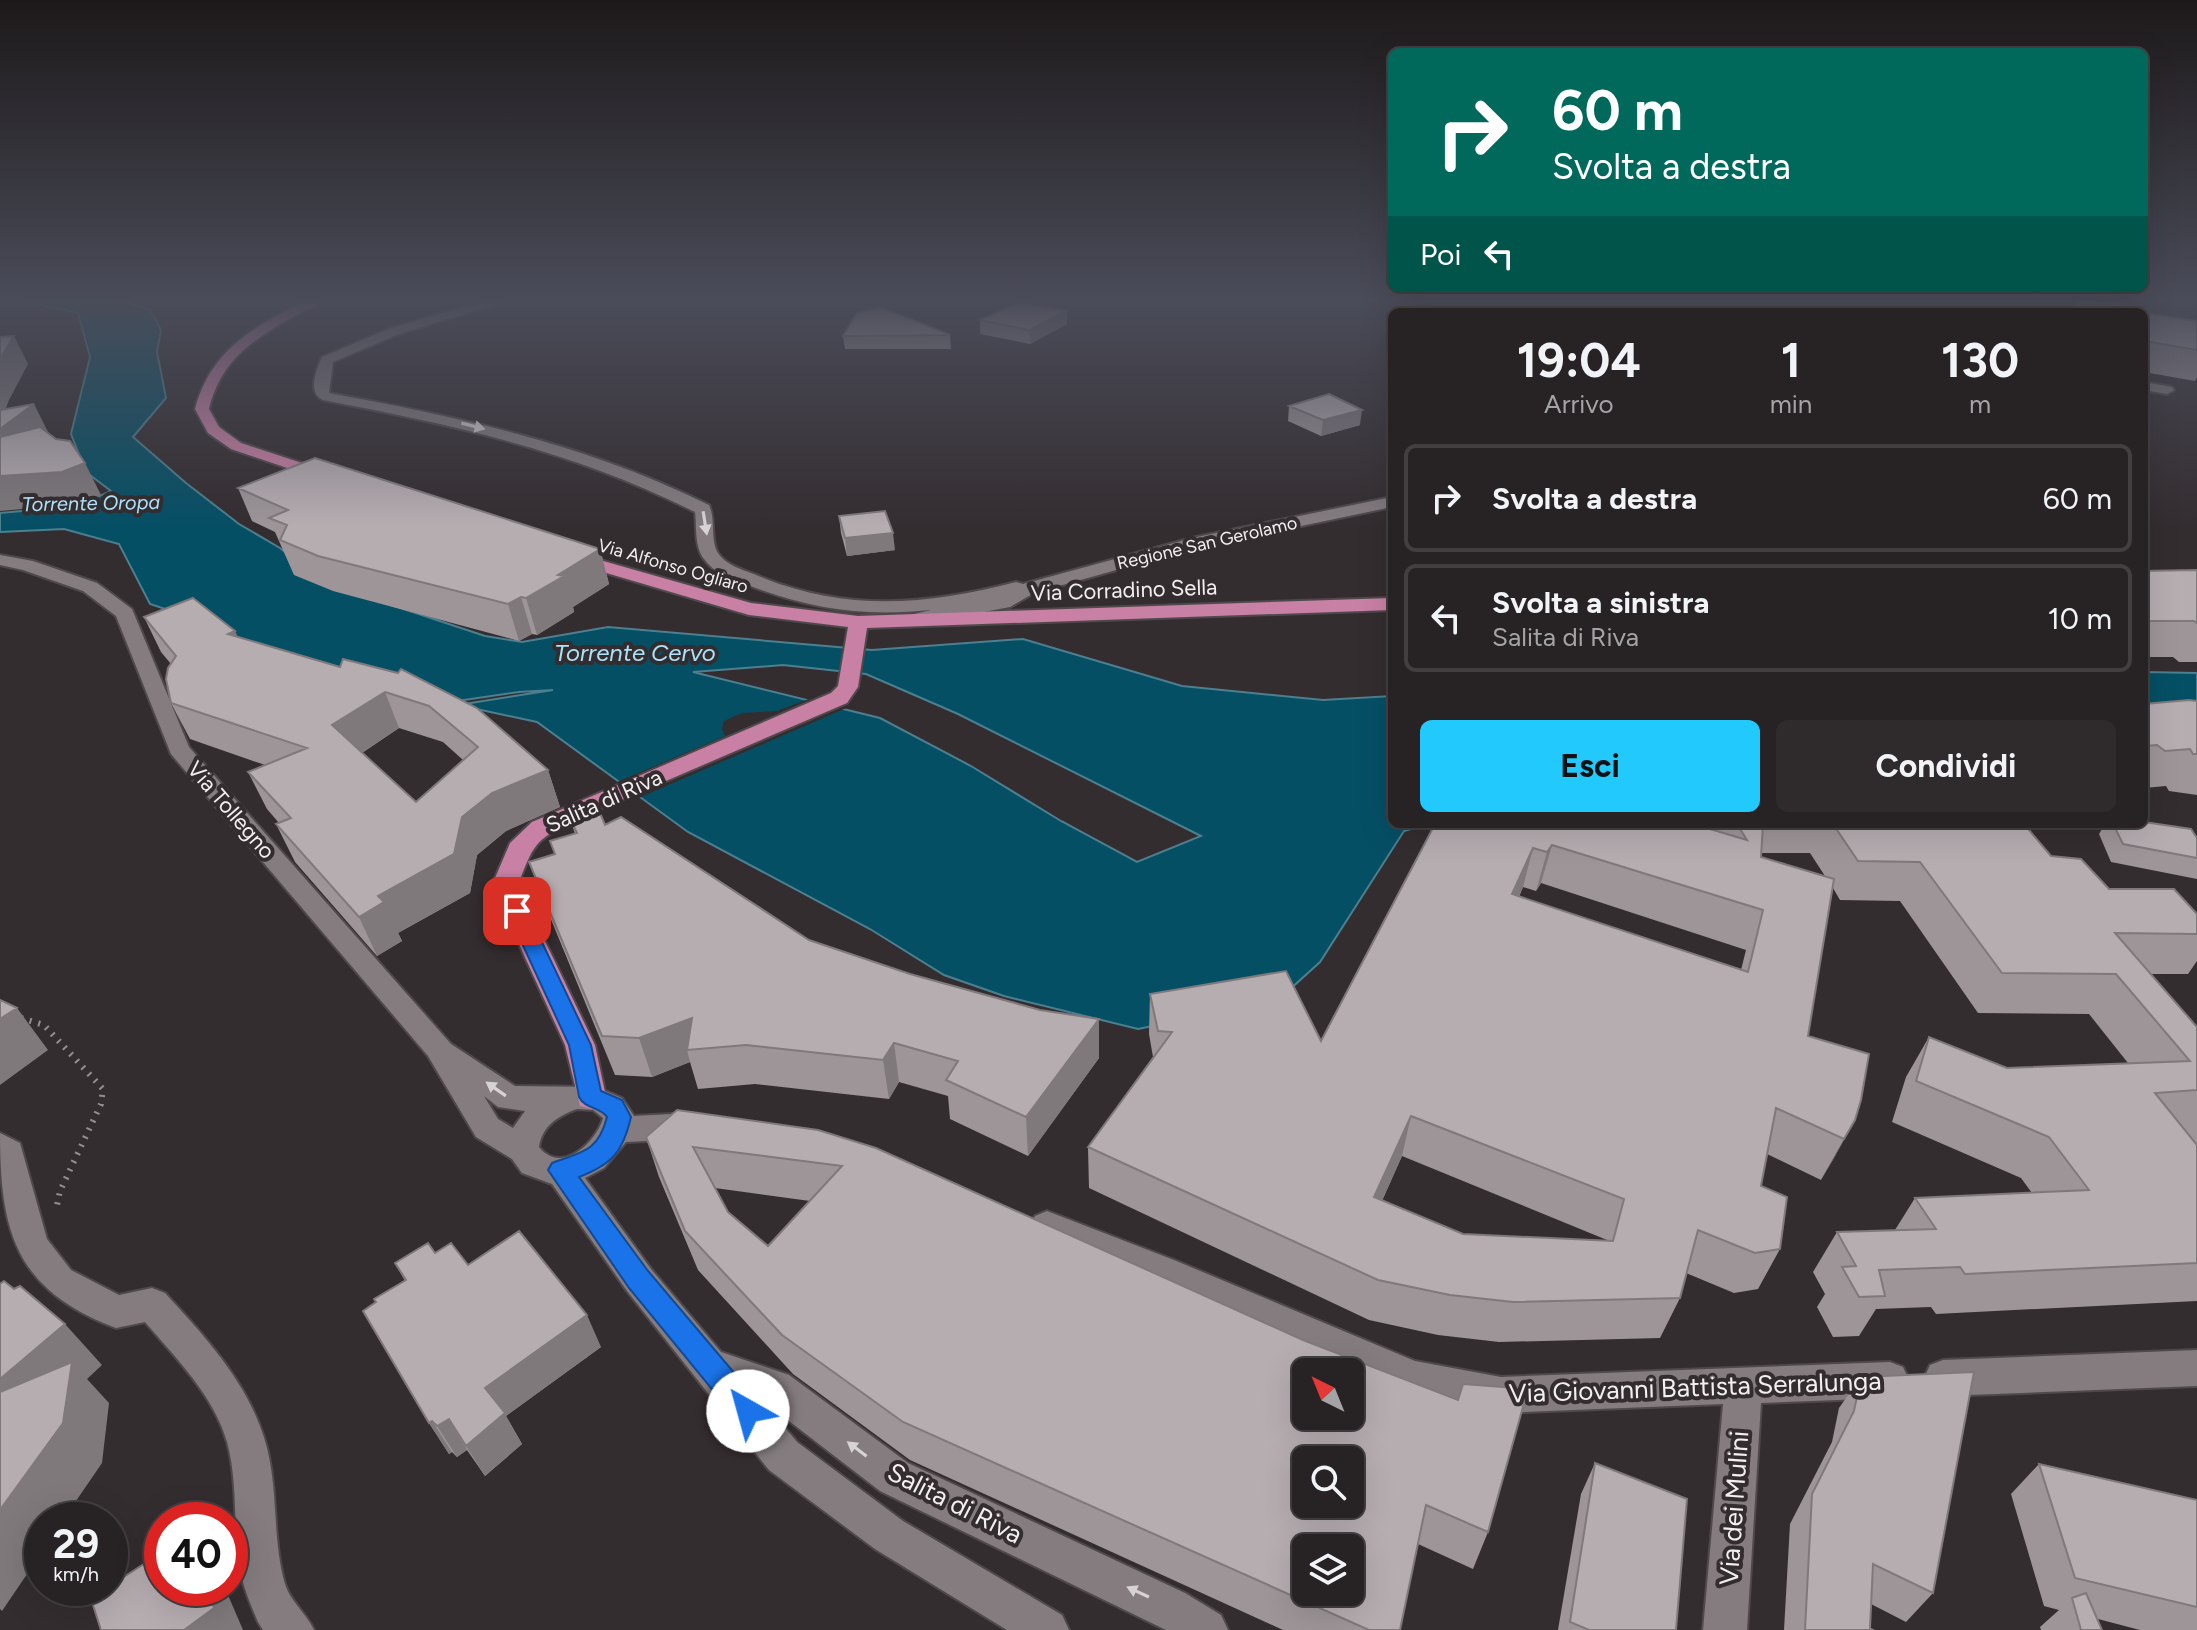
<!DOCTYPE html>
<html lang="it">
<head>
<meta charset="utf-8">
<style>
	:root { --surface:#272224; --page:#2f2a2c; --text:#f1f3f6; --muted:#a4a4a6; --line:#433f41; --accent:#21c9fd }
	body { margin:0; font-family:Figtree,sans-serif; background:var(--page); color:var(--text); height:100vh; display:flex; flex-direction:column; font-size:30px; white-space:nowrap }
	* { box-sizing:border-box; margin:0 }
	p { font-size:26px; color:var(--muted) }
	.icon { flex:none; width:44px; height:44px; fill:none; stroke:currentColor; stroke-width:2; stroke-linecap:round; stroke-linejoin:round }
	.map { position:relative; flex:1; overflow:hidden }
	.panel { position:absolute; left:1388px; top:308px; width:760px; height:520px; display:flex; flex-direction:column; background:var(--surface); border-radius:12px; box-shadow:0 8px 32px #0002,0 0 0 2px var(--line) }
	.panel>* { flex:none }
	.hud { position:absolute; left:1388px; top:48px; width:760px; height:244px; border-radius:12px; box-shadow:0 8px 32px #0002,0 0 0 2px var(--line); background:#00695c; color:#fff; overflow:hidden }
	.needle { width:52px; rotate:317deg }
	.controls { position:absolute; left:1292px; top:1358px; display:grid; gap:16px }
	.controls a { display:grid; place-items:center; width:72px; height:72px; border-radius:12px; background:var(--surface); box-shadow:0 8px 32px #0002,0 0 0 2px var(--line); font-size:40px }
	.speed { position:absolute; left:24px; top:1502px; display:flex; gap:16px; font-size:40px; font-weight:700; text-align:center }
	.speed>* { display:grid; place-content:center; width:104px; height:104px; border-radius:50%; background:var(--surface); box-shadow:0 8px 32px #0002,0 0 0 2px var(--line); line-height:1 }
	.speed small { font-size:20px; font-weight:400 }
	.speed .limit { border:12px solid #d22; background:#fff; color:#111 }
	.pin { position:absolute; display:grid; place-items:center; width:68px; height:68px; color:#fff; margin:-34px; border-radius:16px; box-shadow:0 4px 12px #0006 }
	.me { position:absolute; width:88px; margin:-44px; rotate:322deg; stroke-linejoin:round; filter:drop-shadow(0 0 6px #0008) }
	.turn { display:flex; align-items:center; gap:28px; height:168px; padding:0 32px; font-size:36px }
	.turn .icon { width:104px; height:104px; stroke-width:2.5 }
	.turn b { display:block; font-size:56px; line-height:68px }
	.then { display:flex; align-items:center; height:76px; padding:0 32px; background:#0003; gap:16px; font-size:30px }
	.eta { display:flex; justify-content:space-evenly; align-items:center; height:136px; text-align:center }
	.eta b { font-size:48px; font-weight:700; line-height:56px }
	.action { display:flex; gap:16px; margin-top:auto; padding:16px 32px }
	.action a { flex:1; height:92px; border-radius:12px; background:var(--accent); color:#111; font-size:32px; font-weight:700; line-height:92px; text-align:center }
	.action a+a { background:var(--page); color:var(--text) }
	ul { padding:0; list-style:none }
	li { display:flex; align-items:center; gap:24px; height:108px; margin:0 16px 12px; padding:0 16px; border:4px solid var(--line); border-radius:12px }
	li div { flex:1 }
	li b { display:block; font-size:30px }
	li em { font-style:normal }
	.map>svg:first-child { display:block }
</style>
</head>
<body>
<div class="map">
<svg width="2197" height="1630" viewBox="0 0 2197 1630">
	<rect width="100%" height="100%" fill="#342d30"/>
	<!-- water -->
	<path fill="#054f65" stroke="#4c7f8f" stroke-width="2" fill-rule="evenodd" d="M10 298H113L150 310 161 330 157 352 166 398 133 437 186 483 239 524 280 548 322 582 485 636 522 642 608 627 872 650 1023 639 1182 686 1323 700 1392 696V824H1430L1404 831 1320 962 1277 1001 1138 1029 1004 996 944 975 870 929 688 832 537 722 458 705 553 690 519 692 430 705 264 661 219 627 150 604 119 544 64 529 0 532V513L77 506 111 491 86 472 71 434 90 357 78 313ZM783 665 866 674 958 714 1201 836 1137 862 1061 821 971 766 880 718 693 672Z
		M2144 672 2197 673V736H2144Z"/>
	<!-- pier -->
	<path fill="#342d30" d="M814 697 851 706 636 799 615 783 725 736 722 729 724 721 742 713 777 711Z"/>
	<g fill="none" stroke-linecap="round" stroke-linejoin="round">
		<defs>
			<path id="minor" d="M497 298H517L399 334 333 362 329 393C463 418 586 444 709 505 716 520 710 540 718 553 727 567 748 571 761 577 848 612 927 605 1016 582L1023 584 1192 538 1392 497V507L1195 548 1034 593 1010 607 921 624 911 618 914 614 931 610C861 617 810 609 745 584 730 578 714 573 704 559 694 546 697 527 695 512 574 451 454 425 323 400 307 393 316 371 322 357L391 328Z
				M2144 382 2172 387 2174 390 2167 394 2144 390Z
				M0 555 33 561 97 583 132 609 189 747 451 1044 515 1086 596 1087 622 1098 634 1116 691 1113 702 1117 707 1126 702 1135 691 1139 626 1142 604 1168 585 1178 651 1269 721 1352 789 1375 908 1463 1185 1593 1221 1615 1228 1630H1166L880 1491 763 1401 797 1442 903 1521 1062 1615 1069 1630H1007L875 1549 769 1470 627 1291 552 1184 522 1173 512 1159 476 1137 428 1056 171 754 116 616 83 591 23 570 0 565ZM484 1096 498 1107 525 1111 513 1128 498 1119ZM577 1109 593 1110 603 1118C596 1143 561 1175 539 1147 542 1126 558 1116 577 1109Z
				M0 1133 20 1143 47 1239 71 1270 119 1295 152 1288 165 1293C211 1343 261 1397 271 1468 277 1506 274 1546 285 1584 290 1601 306 1613 314 1630H263L258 1622C250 1603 242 1585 239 1564 233 1524 238 1482 227 1442 214 1396 176 1358 145 1322L116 1328C16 1290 0 1233 0 1133Z
				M1047 1211 1174 1260 1415 1361 1501 1377 1890 1362 1903 1367 1909 1380 1903 1393 1890 1398 1761 1403 1747 1630H1703L1723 1404 1501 1413 1414 1397 1150 1282 1035 1236 1030 1226 1035 1216Z
				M2197 1350V1386L1943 1396 1930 1391 1924 1378 1930 1365 1943 1360Z"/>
			<path id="major" d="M312 298H328C318 306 306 310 295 316 252 340 221 360 209 409L219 427 241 443 329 472 331 475 323 480 231 449 208 433 195 409C211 348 258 324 312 298Z
				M575 553 751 603 858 616 1392 598V610L867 628 858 687 847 703 573 821C534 840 533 846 518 885L595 1045 606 1097 602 1106 591 1109 580 1106 565 1045 492 885 510 843 532 822 831 693 838 686 848 627 749 615 569 562 566 558 569 554Z"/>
		</defs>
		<!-- minor casing -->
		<use href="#minor" stroke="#4f494c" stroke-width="4"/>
		<!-- major casing -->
		<use href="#major" stroke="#4f494c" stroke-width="4"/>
		<!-- path -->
		<path stroke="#948e90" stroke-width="6" stroke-dasharray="2 7" stroke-linecap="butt" d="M21 1018 44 1025 103 1089 101 1104 60 1191 56 1210"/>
		<!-- minor -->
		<use href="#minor" fill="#847c7f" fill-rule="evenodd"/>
		<!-- major -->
		<use href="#major" fill="#c880a4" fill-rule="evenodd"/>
	</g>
	<!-- wall -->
	<path fill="#9d9598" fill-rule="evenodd" d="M1067 311V324L1030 344 980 334V320Z
		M2144 313 2197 321V377L2195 381 2144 372Z
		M950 335 951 349H845L843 336Z
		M1289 406 1360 425 1321 436 1288 421Z
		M238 488 600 549 609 584 573 607 574 612 537 635 532 634 519 641 333 591 294 575 275 532 252 521Z
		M839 516 895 550 847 556 841 533Z
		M2197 570V662H2179L2173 657H2144V571Z
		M144 617 238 638 340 667 343 659 548 770 560 807 506 831 477 855 470 893 398 933 402 941 377 956 295 862 276 824 279 823 267 809 248 772 265 765 190 739 171 703V664L161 652ZM399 728 443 742 463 760 416 802 362 753Z
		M2197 701V795L2169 791 2166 786 2144 788V704Z
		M571 821 605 825 809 940 1099 1058 1028 1156 950 1119 948 1096 899 1082 889 1099 755 1084 698 1089 690 1062 652 1077 615 1075 543 900 529 862 554 854 575 834Z
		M1435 824 1701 826 1700 824H2024L2051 856 2109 889 2197 914V961L2188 974H2151L2197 1027V1301L1936 1314 1931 1307 1876 1309 1859 1336 1833 1337 1817 1307 1825 1294 1813 1272 1837 1232 1895 1230 1915 1198 2032 1193 2021 1178 1892 1122 1906 1077 1929 1037 2007 1068 2128 1063 2089 1014 1978 1013 1900 901 1840 900 1833 888 1808 1036 1855 1120 1821 1180 1767 1154 1761 1186 1780 1249 1758 1289 1734 1293 1686 1273 1680 1298 1660 1338 1499 1342 1438 1335 1369 1320 1089 1188 1088 1147 1153 1057 1149 1034 1150 994 1321 1041ZM1761 853H1810L1825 876 1761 857ZM1541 883 1746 950 1741 970 1519 897 1523 887 1536 891ZM1402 1156 1607 1240V1241L1463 1234 1382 1201Z
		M2105 824H2144L2197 838V879L2111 862 2099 834Z
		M818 1130 1488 1532 1473 1569 1418 1544 1400 1630H1283L910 1460 793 1374 698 1270 659 1177 646 1137ZM715 1188 810 1201 768 1246 728 1212Z
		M435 1253 468 1265 601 1347 506 1416 522 1444 485 1476 467 1450 457 1457 452 1452 449 1454 429 1423 376 1303 405 1281 395 1263Z
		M1861 1377 1933 1593 1906 1622 1871 1604 1870 1628 1873 1630H1784L1790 1524 1832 1442 1839 1408Z
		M1595 1463 1676 1630H1558L1581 1494Z
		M2039 1464 2197 1500V1630H2140L2098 1619 2102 1630H2041L2040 1627 2059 1610 2044 1606 2011 1494Z"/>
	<!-- shaded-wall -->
	<path fill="#7f797c" d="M1067 311V324L1030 344 1029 330Z
		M14 336 28 364 9 400 0 424V359Z
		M34 404 49 434 0 473V429Z
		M1362 410 1360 425 1321 436 1323 420Z
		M85 463 101 495 79 504 0 511V476Z
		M893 533 895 550 847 556 845 538Z
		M600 549 609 584 573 607 574 612 537 635 526 598 558 575Z
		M521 597 532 634 519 641 508 604Z
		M235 631 251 665 228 634Z
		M385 692 399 728 348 762 332 725Z
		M548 770 560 807 506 831 477 855 470 893 398 933 402 941 377 956 359 917 378 896 462 817 492 793Z
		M1552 845 1541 883 1536 891 1547 852Z
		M1533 848 1523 887 1502 934 1512 894Z
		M17 1008 48 1050 0 1085V1019Z
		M692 1018 687 1050 690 1062 652 1077 639 1038Z
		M1099 1019V1058L1028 1156 1026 1117Z
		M894 1043 899 1082 889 1099 883 1060Z
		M1411 1116 1402 1156 1365 1238 1374 1197Z
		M1855 1120 1833 1160 1821 1180 1844 1139Z
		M587 1315 601 1347 506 1416 522 1444 485 1476 466 1446 485 1388Z
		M65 1324 102 1365 87 1379 109 1403 102 1463 63 1520H42V1552L2 1611 0 1609V1379Z
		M449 1419 467 1450 457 1457 437 1426Z
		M432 1421 452 1452 449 1454 429 1423Z
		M206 1588H225L243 1630H184Z"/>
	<!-- building -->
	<path fill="#b6adb1" stroke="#7f797c" stroke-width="2" fill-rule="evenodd" d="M2080 298 2126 306 2124 309 2140 312H2070Z
		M1020 302 1067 311 1029 330 980 320Z
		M880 307 950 335 843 336 857 313Z
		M2144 313 2197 321V350L2144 341Z
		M14 336 0 359V337Z
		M1329 394 1362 410 1323 420 1289 406Z
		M34 404 0 429V410Z
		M40 427 56 439 70 441 85 463 62 472 0 476V437Z
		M315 458 600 549 558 575 564 576 526 598 521 597 508 604 318 556 280 540 287 525 269 518 288 510 238 488Z
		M885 511 893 533 845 538 839 516Z
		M2197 570V623L2194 621H2144V571Z
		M193 598 235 631 228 634 340 667 343 659 398 673 401 669 477 708 548 770 492 793 462 817 454 854 378 896 384 902 359 917 276 824 291 818 248 772 307 748 171 703 166 679 168 668 176 656 144 617ZM385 692 429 706 478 747 416 802 332 725Z
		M2189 700 2197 701V754H2193L2190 749 2165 751 2157 745 2144 746V704Z
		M600 813 605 825 621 817 809 940 910 974 1040 1010 1099 1019 1026 1117 946 1080 958 1061 894 1043 883 1060 746 1045 687 1050 692 1018 639 1038 602 1036 529 862 555 854 550 841 577 833 571 821Z
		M2144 822 2191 829 2197 838V858L2123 844 2113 824H2144Z
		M1435 824H1693L1747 840 1737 824H1763L1761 857 1834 879 1808 1036 1869 1054 1861 1100 1855 1120 1844 1139 1776 1108 1761 1186 1787 1197 1780 1249 1755 1253 1698 1230 1680 1298 1513 1302 1450 1295 1378 1280 1088 1147 1172 1032 1158 1031 1150 994 1286 971 1321 1041ZM1552 845 1763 910 1748 972 1512 894 1533 848 1547 852ZM1411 1116 1624 1199 1613 1241 1463 1234 1374 1197Z
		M1833 824H2024L2051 856 2081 859 2109 889H2174L2197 914V934L2115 933 2197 1027V1090L2155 1093 2197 1145V1263L1965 1274 1960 1267 1879 1270 1885 1296 1859 1297 1842 1267 1856 1266 1837 1232 1936 1229 1915 1198 2089 1190 2049 1137 1916 1081 1929 1037 2007 1068 2190 1061 2116 974 2002 973 1920 862 1858 861Z
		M0 1000 17 1008 0 1019Z
		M677 1110 818 1130 876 1148 1303 1340 1458 1400 1463 1384 1528 1389 1488 1532 1426 1505 1400 1630H1369L903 1422 782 1335 685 1231 646 1137ZM693 1147 842 1166 768 1246 728 1212ZM1306 1372H1350V1416H1306ZM1306 1460H1350V1504H1306ZM1306 1548H1350V1592H1306Z
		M519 1231 587 1315 485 1388 505 1413 466 1446 449 1419 437 1426 432 1421 429 1423 363 1311 376 1302 374 1299 406 1280 395 1263 428 1243 435 1253 451 1243 468 1265Z
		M4 1281 14 1289 20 1286 65 1324 0 1379V1284Z
		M72 1362 63 1423 0 1510V1392Z
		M1974 1372 1933 1593 1873 1564 1870 1628 1873 1630H1805L1812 1494 1854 1411 1861 1377Z
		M1595 1463 1687 1499 1676 1630H1589L1570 1622Z
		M2039 1464 2197 1500V1607L2075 1578Z
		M162 1552V1588H206L214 1608 184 1630H101L91 1599 107 1588H110V1586Z
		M2086 1593 2102 1630H2081L2072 1598Z"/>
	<!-- one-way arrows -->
	<defs><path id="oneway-solid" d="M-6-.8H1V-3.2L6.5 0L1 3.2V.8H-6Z" transform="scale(2)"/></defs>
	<g fill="#d7d2d4">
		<use href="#oneway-solid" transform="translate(473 426) rotate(14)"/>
		<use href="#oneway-solid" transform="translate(705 523) rotate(81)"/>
		<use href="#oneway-solid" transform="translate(496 1089) rotate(-145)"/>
		<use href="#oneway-solid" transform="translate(857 1449) rotate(-143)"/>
		<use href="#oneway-solid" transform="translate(1138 1592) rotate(-155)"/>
	</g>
	<!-- sky -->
	<linearGradient id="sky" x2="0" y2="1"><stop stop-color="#1d191a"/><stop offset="0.57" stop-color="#4a4c59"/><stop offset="1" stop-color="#4a4c59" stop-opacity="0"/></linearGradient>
	<rect width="2197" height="526" fill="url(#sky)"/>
	<!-- route -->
	<path fill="#1a73e8" stroke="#114b97" stroke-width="2" d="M517 904 527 911 591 1045 601 1091 622 1100 631 1117C623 1151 613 1164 579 1177L648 1271 758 1401 762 1411 758 1421 748 1425 738 1421 629 1288 548 1170 552 1163C582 1152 598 1152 607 1117 601 1107 585 1109 579 1097L569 1045 507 911Z"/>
	<g text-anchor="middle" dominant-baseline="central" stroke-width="8" stroke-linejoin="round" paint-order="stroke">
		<!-- far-street labels -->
		<g font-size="18" fill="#f3eef0" stroke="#342d30">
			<text transform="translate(1207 543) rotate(-13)">Regione San Gerolamo</text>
			<text transform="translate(673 566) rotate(16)">Via Alfonso Ogliaro</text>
		</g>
		<!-- far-water labels -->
		<g font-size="20" font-style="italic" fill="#ace1f8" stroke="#342d30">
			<text transform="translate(91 503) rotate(-1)">Torrente Oropa</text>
		</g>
		<!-- street labels -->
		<g font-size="22" fill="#f3eef0" stroke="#342d30">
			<text transform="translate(1124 590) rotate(-2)">Via Corradino Sella</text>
			<text transform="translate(604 801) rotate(-24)">Salita di Riva</text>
			<text transform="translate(231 810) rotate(49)">Via Tollegno</text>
		</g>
		<!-- water labels -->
		<g font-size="24" font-style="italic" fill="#ace1f8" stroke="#342d30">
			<text x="635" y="652">Torrente Cervo</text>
		</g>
		<!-- near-street labels -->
		<g font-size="26" fill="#f3eef0" stroke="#342d30">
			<text transform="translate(1695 1387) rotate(-2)">Via Giovanni Battista Serralunga</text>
			<text transform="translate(955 1503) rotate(27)">Salita di Riva</text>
			<text transform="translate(1734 1508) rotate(-86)">Via dei Mulini</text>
		</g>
	</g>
</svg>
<div class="controls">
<a><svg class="needle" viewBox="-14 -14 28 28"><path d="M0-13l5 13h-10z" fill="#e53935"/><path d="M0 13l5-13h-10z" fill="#a4a4a6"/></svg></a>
<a><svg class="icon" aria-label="search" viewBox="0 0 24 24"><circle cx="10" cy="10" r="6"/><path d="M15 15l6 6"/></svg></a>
<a><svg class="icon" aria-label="layers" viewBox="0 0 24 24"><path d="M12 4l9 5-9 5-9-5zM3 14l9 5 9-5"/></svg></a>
</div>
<div class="speed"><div>29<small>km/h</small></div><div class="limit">40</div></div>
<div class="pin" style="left:517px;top:911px;background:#d93025"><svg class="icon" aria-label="arrive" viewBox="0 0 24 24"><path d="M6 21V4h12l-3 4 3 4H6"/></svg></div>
<svg class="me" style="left:748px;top:1411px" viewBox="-20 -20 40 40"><circle r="19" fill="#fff"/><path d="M0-13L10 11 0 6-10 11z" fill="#1a73e8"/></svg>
<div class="hud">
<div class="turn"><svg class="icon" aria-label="right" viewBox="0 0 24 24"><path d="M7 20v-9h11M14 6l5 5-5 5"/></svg><div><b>60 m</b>Svolta a destra</div></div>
<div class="then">Poi<svg class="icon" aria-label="left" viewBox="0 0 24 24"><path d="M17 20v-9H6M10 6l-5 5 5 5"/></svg></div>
</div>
<section class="panel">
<div class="eta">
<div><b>19:04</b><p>Arrivo</p></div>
<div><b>1</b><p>min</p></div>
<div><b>130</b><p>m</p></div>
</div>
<ul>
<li><svg class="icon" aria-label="right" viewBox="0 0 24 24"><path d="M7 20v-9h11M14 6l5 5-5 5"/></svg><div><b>Svolta a destra</b></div><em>60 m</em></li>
<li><svg class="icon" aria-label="left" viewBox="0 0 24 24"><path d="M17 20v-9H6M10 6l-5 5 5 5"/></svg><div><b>Svolta a sinistra</b><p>Salita di Riva</p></div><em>10 m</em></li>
</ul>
<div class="action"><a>Esci</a><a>Condividi</a></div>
</section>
</div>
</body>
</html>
